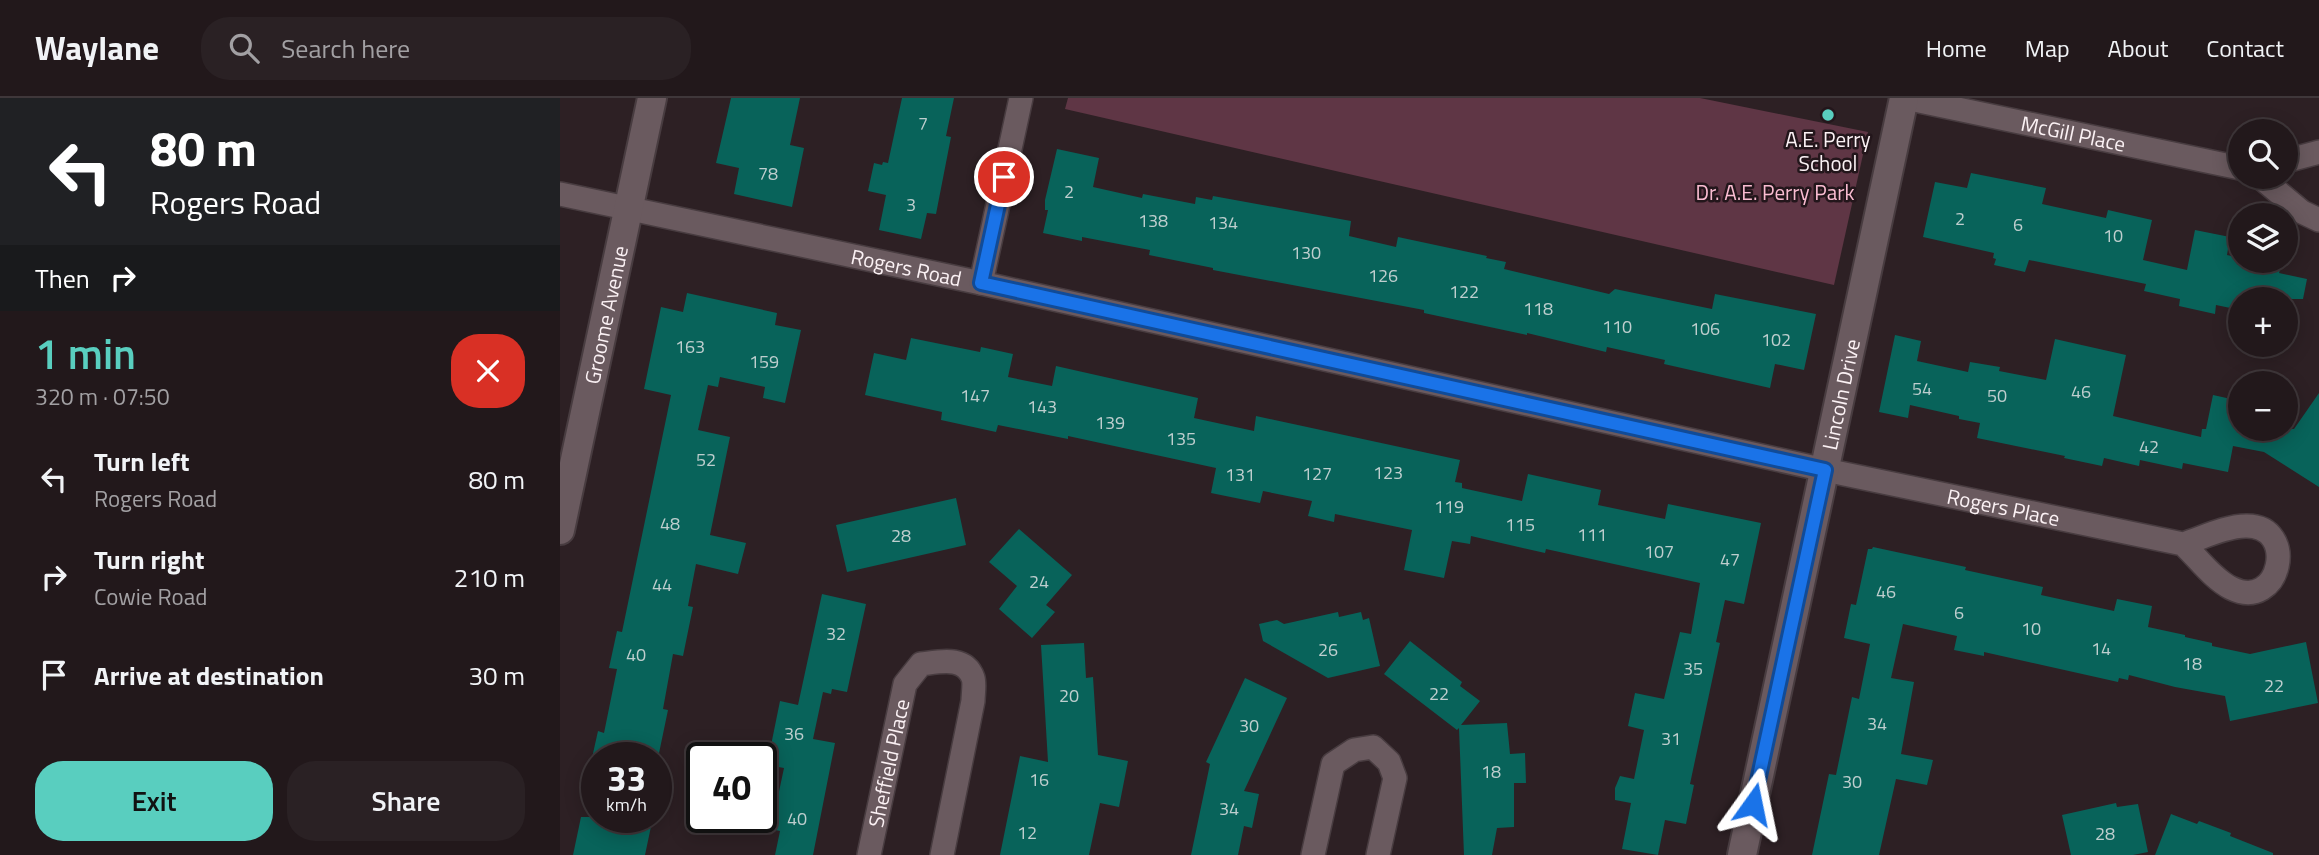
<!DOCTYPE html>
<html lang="en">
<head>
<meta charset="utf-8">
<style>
	:root { --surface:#22181b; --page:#2a2124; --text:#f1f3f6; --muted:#a2a0a3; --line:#3f373a; --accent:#59cebf }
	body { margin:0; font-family:"Titillium Web",sans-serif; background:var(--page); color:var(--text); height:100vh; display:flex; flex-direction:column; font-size:26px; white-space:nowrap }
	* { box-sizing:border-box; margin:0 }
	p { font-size:23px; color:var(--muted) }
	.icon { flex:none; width:38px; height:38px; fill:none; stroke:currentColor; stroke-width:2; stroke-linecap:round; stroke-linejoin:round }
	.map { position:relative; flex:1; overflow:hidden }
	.details { display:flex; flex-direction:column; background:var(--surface); width:560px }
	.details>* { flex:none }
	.top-card { background:#202124; color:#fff; overflow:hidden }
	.buttons { position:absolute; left:1668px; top:21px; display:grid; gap:14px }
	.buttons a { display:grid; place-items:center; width:70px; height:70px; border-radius:50%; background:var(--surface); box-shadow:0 4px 18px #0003,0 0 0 2px var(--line); font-size:35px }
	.speed { position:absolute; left:21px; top:644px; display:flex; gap:14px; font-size:35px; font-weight:700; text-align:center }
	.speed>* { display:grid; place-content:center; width:91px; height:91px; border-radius:50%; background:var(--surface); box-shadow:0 4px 18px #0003,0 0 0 2px var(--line); line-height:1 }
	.speed small { font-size:18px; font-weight:400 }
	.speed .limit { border:4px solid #111; border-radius:10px; background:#fff; color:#111 }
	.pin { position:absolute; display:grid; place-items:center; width:60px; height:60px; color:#fff; margin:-30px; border:4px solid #fff; border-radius:50%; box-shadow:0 2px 7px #0007 }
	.me { position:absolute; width:77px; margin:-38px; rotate:12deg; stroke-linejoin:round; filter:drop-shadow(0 0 5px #0008) }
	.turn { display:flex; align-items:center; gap:24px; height:147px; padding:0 35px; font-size:32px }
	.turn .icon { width:91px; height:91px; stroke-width:2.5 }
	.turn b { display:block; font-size:49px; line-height:60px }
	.then { display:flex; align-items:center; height:66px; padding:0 35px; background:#0003; gap:14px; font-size:26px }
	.round { display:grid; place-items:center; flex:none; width:74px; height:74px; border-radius:28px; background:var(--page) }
	.summary { display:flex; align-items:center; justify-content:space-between; height:119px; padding:0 35px }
	h1 { font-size:42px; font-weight:600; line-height:52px; color:var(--accent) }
	.cta { display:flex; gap:14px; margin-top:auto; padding:14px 35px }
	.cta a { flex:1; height:80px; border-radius:28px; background:var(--accent); color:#111; font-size:28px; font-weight:600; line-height:80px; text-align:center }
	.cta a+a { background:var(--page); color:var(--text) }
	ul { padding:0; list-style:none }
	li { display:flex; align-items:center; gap:21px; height:98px; padding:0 35px }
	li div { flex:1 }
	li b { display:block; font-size:26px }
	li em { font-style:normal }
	header { display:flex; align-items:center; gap:42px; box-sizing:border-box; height:98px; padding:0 35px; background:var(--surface); border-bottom:2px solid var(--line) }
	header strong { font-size:33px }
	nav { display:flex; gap:38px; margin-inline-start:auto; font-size:24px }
	.search { width:490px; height:63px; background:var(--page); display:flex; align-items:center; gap:18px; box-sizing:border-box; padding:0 24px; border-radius:28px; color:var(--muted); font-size:26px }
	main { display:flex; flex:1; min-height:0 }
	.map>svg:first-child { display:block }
</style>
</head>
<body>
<header>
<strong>Waylane</strong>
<div class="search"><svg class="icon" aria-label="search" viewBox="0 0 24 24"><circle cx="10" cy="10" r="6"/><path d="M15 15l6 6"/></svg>Search here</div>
<nav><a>Home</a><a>Map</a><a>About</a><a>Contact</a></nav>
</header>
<main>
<section class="details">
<div class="top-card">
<div class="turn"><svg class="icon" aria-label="left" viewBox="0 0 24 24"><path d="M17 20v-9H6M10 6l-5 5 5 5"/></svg><div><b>80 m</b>Rogers Road</div></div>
<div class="then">Then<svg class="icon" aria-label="right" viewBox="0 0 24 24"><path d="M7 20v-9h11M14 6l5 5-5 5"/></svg></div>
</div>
<div class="summary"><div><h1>1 min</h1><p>320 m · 07:50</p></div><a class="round" style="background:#d93025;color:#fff"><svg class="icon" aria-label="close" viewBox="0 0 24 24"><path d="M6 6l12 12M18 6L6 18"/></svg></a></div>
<ul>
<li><svg class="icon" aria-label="left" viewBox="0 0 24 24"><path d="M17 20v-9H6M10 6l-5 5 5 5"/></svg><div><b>Turn left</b><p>Rogers Road</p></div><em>80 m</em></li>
<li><svg class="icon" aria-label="right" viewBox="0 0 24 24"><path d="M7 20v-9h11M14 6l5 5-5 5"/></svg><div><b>Turn right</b><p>Cowie Road</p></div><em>210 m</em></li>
<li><svg class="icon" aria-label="arrive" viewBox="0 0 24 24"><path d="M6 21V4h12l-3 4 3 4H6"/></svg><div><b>Arrive at destination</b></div><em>30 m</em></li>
</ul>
<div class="cta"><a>Exit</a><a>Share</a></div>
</section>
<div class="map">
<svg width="1759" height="757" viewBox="0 0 1759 757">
	<rect width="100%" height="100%" fill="#2d2024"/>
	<!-- green -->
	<path fill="#5f3645" d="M508 0H1140L1308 34 1274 187 505 11Z"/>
	<!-- building -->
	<path fill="#08635a" d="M171 0H240L230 47 244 50 232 109 174 96 179 70 156 65Z
		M342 0H394L386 38 391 39 376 116 367 115 361 141 319 132 326 97 308 93 314 65 322 67 323 64 328 65Z
		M497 51 539 60 533 89 582 100 583 96 635 106 636 99 652 102 653 98 791 123 789 138 836 149 838 139 927 158 926 160 946 164 944 171 1049 196 1055 191 1152 211 1155 196 1256 216 1244 272 1215 266 1210 290 1104 266 1105 262 1047 249 1046 254 967 235V237L864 215V212L653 172V170L589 157 590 152 522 139V143L483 135 488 112H485V102Z
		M1411 75 1486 90 1482 106 1546 120 1548 112 1592 122 1583 162 1627 172 1635 132 1670 139 1667 157 1680 160V163H1693L1721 169 1719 175 1747 181 1743 201H1680V212L1656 207 1655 216 1619 208 1620 201 1584 193 1586 186 1469 162 1465 174 1434 167 1436 161 1433 160 1434 155 1363 139 1375 84 1407 90Z
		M127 195 217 215 215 227 241 232 225 305 203 300 205 289 160 279 158 289 148 287 138 332 170 339 150 437 186 445 178 476 136 466 128 508 133 509 123 558 113 556 103 611 108 612 98 660H32L38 633 44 635 57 571 49 570 57 533 62 534 111 297 84 291 101 209 123 214Z
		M1335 237 1361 243 1357 263 1408 274 1410 264 1440 269 1439 273 1486 282 1495 241 1566 257 1553 318 1641 339 1642 331H1646L1653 297 1680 303V331H1734L1759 295V389L1704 354 1673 348 1668 374 1623 365 1622 371 1580 362 1579 368 1544 360 1542 368 1504 360 1505 358 1417 340 1420 325 1399 321V318L1350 307 1348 320 1319 314Z
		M351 240 420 254 421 249 453 256 448 279 492 288 496 268 638 300 634 320 694 333 696 318 900 362 895 384 902 385V390L962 403 968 376 1041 392 1038 407 1105 421 1108 406 1201 425 1184 506 1165 502 1156 544 1160 545 1130 686 1134 687 1126 726 1105 722 1098 757 1062 751 1071 705 1055 702V690L1060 678 1074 681 1084 632 1068 628 1075 595 1104 601 1120 534 1131 536 1140 485 986 451 985 455 911 438 910 446 892 443 884 480 844 472 852 432 775 416 774 424 748 418 752 403 703 393 700 405 651 395 656 370 508 338V341L438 327 436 334 381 322 382 314 305 297 314 255 346 262Z
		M396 400 406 447 287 474 276 427Z
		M459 431 512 477 486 507 495 514 472 540 439 511 457 488 429 464Z
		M1313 449 1406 469 1405 472 1483 489 1481 497 1554 513 1557 501 1592 508 1588 529 1625 537V539L1652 545V548L1690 556 1746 544 1758 605 1670 623 1665 598 1615 589 1569 577 1568 582 1559 580 1558 584 1424 554V558L1394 552 1397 538 1343 526 1331 580 1354 584 1341 656 1373 662 1367 687 1336 681 1319 757H1252L1269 676 1276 677 1292 599 1299 601 1310 546 1284 540 1291 506 1296 507 1308 451H1312Z
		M262 496 306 506 287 594 272 591 271 596 263 594 253 641 275 645 253 757H215L220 733 211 731 224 670 207 667 220 603 238 607Z
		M778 514 779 519 801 514 803 522 809 520 820 568 768 580 703 543 699 526 717 522 724 526Z
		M850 543 902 584 900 588 920 603 901 627 947 625 950 656 965 655 966 685H954V729L937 730 932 757H904L899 630 897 632 824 576Z
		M524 545 526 580 533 579 538 657 568 663 559 709 540 705 529 757H440L460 658 488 664 481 547Z
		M685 580 727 600 684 693 699 696 692 730 684 728 678 757H631L650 666 646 664Z
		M1556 705 1557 709 1578 706 1588 754 1573 757H1511L1502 717Z
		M1611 716 1637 726 1639 723 1671 735 1670 738 1713 755V757H1595Z
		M21 719H93L85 757H13Z"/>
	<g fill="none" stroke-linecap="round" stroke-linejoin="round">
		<defs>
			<g id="minor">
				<path id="s1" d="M1345 0 1680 70"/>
				<path d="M1726 63 1759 54"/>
				<path d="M1700 79 1742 114 1759 122"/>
				<path id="s2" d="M0 96 421 185 1265 372 1623 446C1642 440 1666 428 1686 428 1739 427 1721 515 1671 490 1653 481 1638 460 1623 446"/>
				<path d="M421 185 461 0"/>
				<path id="s3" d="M309 757 345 586 361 566C379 564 405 557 413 580 415 586 413 597 413 603L382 757"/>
				<path d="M753 757 773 666 794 652 813 649 829 664 835 680 818 757"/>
			</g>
			<g id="tertiary">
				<path id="s4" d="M0 432 92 0"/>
				<path id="s5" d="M1182 757 1344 0"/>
			</g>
		</defs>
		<!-- minor casing -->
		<use href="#minor" stroke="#483c40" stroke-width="26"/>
		<!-- tertiary casing -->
		<use href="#tertiary" stroke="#483c40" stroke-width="32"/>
		<!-- minor -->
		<use href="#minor" stroke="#6a5a5f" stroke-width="23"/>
		<!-- tertiary -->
		<use href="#tertiary" stroke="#6a5a5f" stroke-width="28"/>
	</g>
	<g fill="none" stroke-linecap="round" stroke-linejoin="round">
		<defs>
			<path id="route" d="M444 79 421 185 1265 372 1193 706"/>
		</defs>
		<!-- route casing -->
		<use href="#route" stroke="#114b97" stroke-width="18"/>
		<!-- route -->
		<use href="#route" stroke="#1a73e8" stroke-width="12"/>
	</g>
	<!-- markers -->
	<circle fill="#59cebf" stroke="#23161b" stroke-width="2.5" cx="1268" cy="17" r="7"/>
	<g text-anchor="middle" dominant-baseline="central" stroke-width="5" stroke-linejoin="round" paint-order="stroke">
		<!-- number labels -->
		<g font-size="18" fill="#becece">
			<text x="363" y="25">7</text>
			<text x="208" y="75">78</text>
			<text x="509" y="93">2</text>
			<text x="351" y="106">3</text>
			<text x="1400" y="120">2</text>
			<text x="593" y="122">138</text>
			<text x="663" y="124">134</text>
			<text x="1458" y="126">6</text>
			<text x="1553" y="137">10</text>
			<text x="746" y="154">130</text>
			<text x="823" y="177">126</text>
			<text x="904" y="193">122</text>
			<text x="978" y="210">118</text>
			<text x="1057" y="228">110</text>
			<text x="1145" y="230">106</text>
			<text x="1216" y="241">102</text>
			<text x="130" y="248">163</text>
			<text x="204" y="263">159</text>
			<text x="1362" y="290">54</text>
			<text x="1521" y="293">46</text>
			<text x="415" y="297">147</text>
			<text x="1437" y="297">50</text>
			<text x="482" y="308">143</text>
			<text x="550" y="324">139</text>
			<text x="621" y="340">135</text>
			<text x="1589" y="348">42</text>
			<text x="146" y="361">52</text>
			<text x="828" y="374">123</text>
			<text x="757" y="375">127</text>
			<text x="680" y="376">131</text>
			<text x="889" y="408">119</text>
			<text x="110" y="425">48</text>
			<text x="960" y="426">115</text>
			<text x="1032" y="436">111</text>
			<text x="341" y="437">28</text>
			<text x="1099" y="453">107</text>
			<text x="1170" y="461">47</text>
			<text x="479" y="483">24</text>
			<text x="102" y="486">44</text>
			<text x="1326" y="493">46</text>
			<text x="1399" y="514">6</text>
			<text x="1471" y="530">10</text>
			<text x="276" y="535">32</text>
			<text x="1541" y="550">14</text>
			<text x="768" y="551">26</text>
			<text x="76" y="556">40</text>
			<text x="1632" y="565">18</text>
			<text x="1133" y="570">35</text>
			<text x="1714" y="587">22</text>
			<text x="879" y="595">22</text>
			<text x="509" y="597">20</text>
			<text x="1317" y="625">34</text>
			<text x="689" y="627">30</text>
			<text x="234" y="635">36</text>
			<text x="1111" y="640">31</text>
			<text x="931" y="673">18</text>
			<text x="479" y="681">16</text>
			<text x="1292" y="683">30</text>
			<text x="669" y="710">34</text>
			<text x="237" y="720">40</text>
			<text x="467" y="734">12</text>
			<text x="1545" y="735">28</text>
		</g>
		<!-- street labels -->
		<g font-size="21" fill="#fbf1f4" stroke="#23161b">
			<text stroke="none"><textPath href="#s1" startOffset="172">McGill Place</textPath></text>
			<text stroke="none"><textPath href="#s2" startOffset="354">Rogers Road</textPath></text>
			<text stroke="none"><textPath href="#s4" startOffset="220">Groome Avenue</textPath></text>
			<text stroke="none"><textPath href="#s5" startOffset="471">Lincoln Drive</textPath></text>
			<text stroke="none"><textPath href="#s2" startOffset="1477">Rogers Place</textPath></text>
			<text stroke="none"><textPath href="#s3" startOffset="94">Sheffield Place</textPath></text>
		</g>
		<!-- poi labels -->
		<g font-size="21" fill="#fbf1f4" stroke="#23161b">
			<text x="1268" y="41">A.E. Perry<tspan x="1268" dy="24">School</tspan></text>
		</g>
		<!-- park labels -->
		<g font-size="21" fill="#fabcd1" stroke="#23161b">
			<text x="1215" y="94">Dr. A.E. Perry Park</text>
		</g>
	</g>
</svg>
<div class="buttons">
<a><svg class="icon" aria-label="search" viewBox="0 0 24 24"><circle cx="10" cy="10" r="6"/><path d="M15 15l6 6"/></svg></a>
<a><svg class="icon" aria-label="layers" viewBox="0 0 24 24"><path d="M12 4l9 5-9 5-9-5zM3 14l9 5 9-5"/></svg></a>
<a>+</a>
<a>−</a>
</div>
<div class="speed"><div>33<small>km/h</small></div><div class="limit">40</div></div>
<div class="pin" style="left:444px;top:79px;background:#d93025"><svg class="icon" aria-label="arrive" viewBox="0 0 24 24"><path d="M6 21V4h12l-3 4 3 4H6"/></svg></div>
<svg class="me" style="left:1193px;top:706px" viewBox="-20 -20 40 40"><path d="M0-17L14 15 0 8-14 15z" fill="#1a73e8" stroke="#fff" stroke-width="4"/></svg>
</div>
</main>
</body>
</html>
